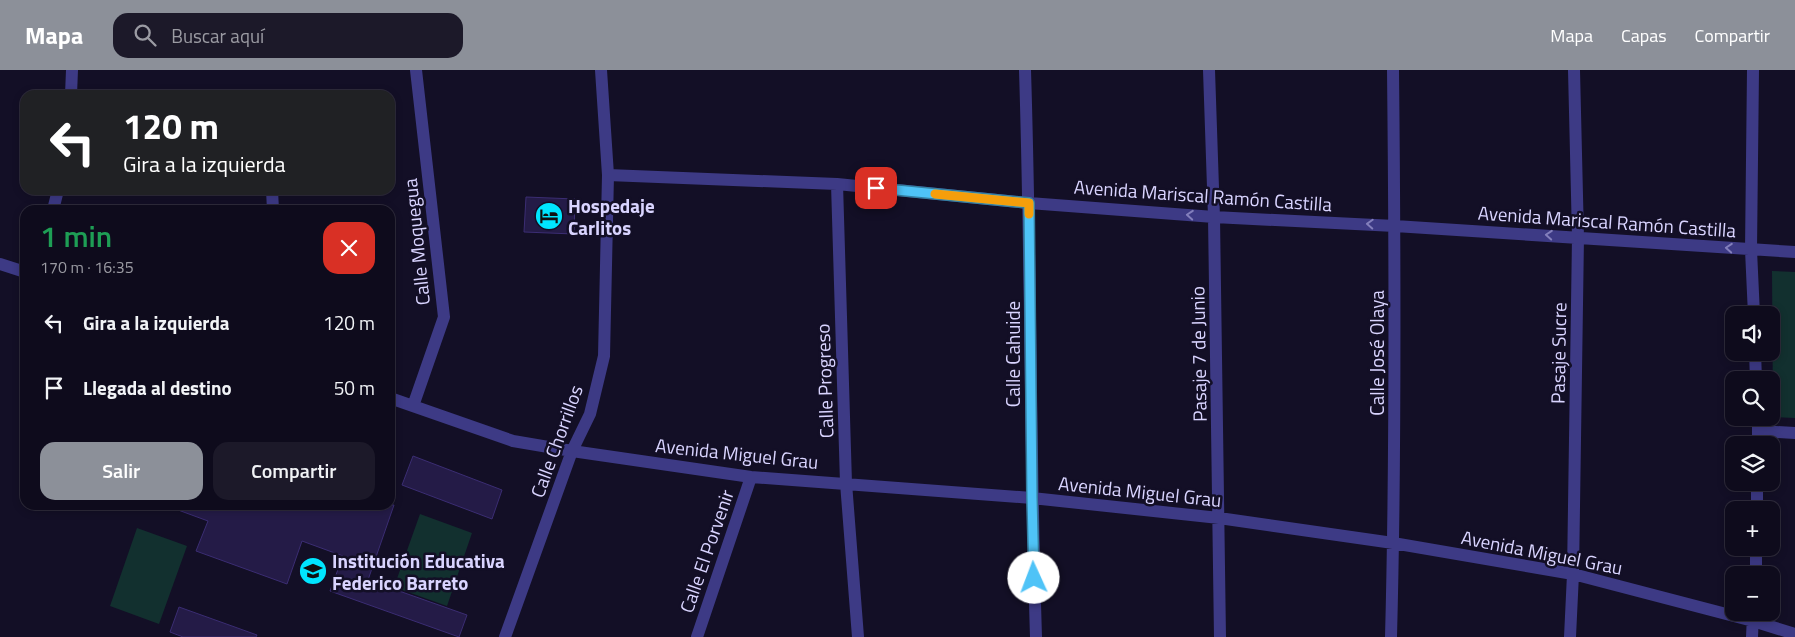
<!DOCTYPE html>
<html lang="es">
<head>
<meta charset="utf-8">
<style>
	:root { --surface:#0e0b1c; --page:#1c1929; --text:#f1f3f6; --muted:#9b9ba3; --line:#2e2b3b; --accent:#8c9099 }
	body { margin:0; font-family:"Titillium Web",sans-serif; background:var(--page); color:var(--text); height:100vh; display:flex; flex-direction:column; font-size:19px; white-space:nowrap }
	* { box-sizing:border-box; margin:0 }
	p { font-size:16px; color:var(--muted) }
	.icon { flex:none; width:28px; height:28px; fill:none; stroke:currentColor; stroke-width:2; stroke-linecap:round; stroke-linejoin:round }
	.map { position:relative; flex:1; overflow:hidden }
	.sheet { position:absolute; left:20px; top:135px; width:375px; height:305px; display:flex; flex-direction:column; background:var(--surface); border-radius:15px; box-shadow:0 2px 8px #0003,0 0 0 1px var(--line) }
	.sheet>* { flex:none }
	.banner { position:absolute; left:20px; top:20px; width:375px; height:105px; border-radius:15px; box-shadow:0 2px 8px #0003,0 0 0 1px var(--line); background:#202124; color:#fff; overflow:hidden }
	.controls { position:absolute; left:1725px; top:236px; display:grid; gap:10px }
	.controls a { display:grid; place-items:center; width:55px; height:55px; border-radius:10px; background:var(--surface); box-shadow:0 2px 8px #0003,0 0 0 1px var(--line); font-size:25px }
	.pin { position:absolute; display:grid; place-items:center; width:42px; height:42px; color:#fff; margin:-21px; border-radius:10px; box-shadow:0 2px 8px #0006 }
	.me { position:absolute; width:55px; margin:-28px; rotate:358deg; stroke-linejoin:round; filter:drop-shadow(0 0 4px #0008) }
	.turn { display:flex; align-items:center; gap:18px; height:105px; padding:0 20px; font-size:22px }
	.turn .icon { width:65px; height:65px; stroke-width:2.5 }
	.turn b { display:block; font-size:35px; line-height:42px }
	.round { display:grid; place-items:center; flex:none; width:52px; height:52px; border-radius:15px; background:var(--page) }
	.summary { display:flex; align-items:center; justify-content:space-between; height:85px; padding:0 20px }
	h1 { font-size:30px; font-weight:600; line-height:38px; color:#1e9e55 }
	.cta { display:flex; gap:10px; margin-top:auto; padding:10px 20px }
	.cta a { flex:1; height:58px; border-radius:15px; background:var(--accent); color:#fff; font-size:20px; font-weight:600; line-height:58px; text-align:center }
	.cta a+a { background:var(--page); color:var(--text) }
	ul { padding:0; list-style:none }
	li { display:flex; align-items:center; gap:15px; height:65px; padding:0 20px }
	li div { flex:1 }
	li b { display:block; font-size:19px }
	li em { font-style:normal }
	header { display:flex; align-items:center; gap:30px; box-sizing:border-box; height:70px; padding:0 25px; background:var(--accent); color:#fff }
	header strong { font-size:24px }
	nav { display:flex; gap:28px; margin-inline-start:auto; font-size:18px }
	.search { width:350px; height:45px; background:var(--page); display:flex; align-items:center; gap:12px; box-sizing:border-box; padding:0 18px; border-radius:15px; color:var(--muted); font-size:19px }
	.map>svg:first-child { display:block }
</style>
</head>
<body>
<header>
<strong>Mapa</strong>
<div class="search"><svg class="icon" aria-label="search" viewBox="0 0 24 24"><circle cx="10" cy="10" r="6"/><path d="M15 15l6 6"/></svg>Buscar aquí</div>
<nav><a>Mapa</a><a>Capas</a><a>Compartir</a></nav>
</header>
<div class="map">
<svg width="1795" height="567" viewBox="0 0 1795 567">
	<rect width="100%" height="100%" fill="#130f26"/>
	<!-- green -->
	<path fill="#12302f" d="M1772 201 1795 202V348L1773 347Z
		M420 444 472 463 447 536 394 517Z
		M137 458 187 476 159 554 110 536Z"/>
	<!-- building -->
	<path fill="#241b47" stroke="#3b2d73" d="M526 127 575 129 574 164 524 162Z
		M413 386 502 420 492 449 402 415Z
		M170 435H394L368 510 467 545 459 567 330 521 343 486 302 471 287 514 196 481 208 451 170 437Z
		M179 537 257 565 256 567H183L170 562Z"/>
	<g fill="none" stroke-linecap="round" stroke-linejoin="round">
		<!-- minor -->
		<path stroke="#3d3a85" stroke-width="12" d="M1025 0C1031 189 1030 378 1036 567
			M1209 0 1214 147 1220 567
			M1753 0 1751 180 1754 245
			M71 25 72 0
			M608 105 837 114 1029 133 1214 147 1395 156 1795 182
			M837 114 846 413 858 567
			M272 120 273 140
			M53 140 58 120
			M0 194 25 202
			M1755 282 1756 310
			M390 328 513 371 572 381 751 407 1032 428 1219 448 1393 473 1573 504 1753 551 1795 564
			M413 336 444 247 416 0
			M1758 348V375
			M1758 361 1795 363
			M1757 440V412
			M1756 505V478
			M505 567 572 381 590 344 604 286 608 105 601 0
			M697 567 751 407
			M1391 567C1396 378 1395 189 1393 0
			M1570 567 1573 504 1578 167 1574 0
			M1752 567 1753 545"/>
	</g>
	<!-- one-way arrows -->
	<defs><path id="oneway-chevron" d="M-2-3.5L2.5 0L-2 3.5" fill="none" stroke-width="1.6" stroke-linecap="round" stroke-linejoin="round" transform="scale(1.25)"/></defs>
	<g stroke="#837fbc">
		<use href="#oneway-chevron" transform="translate(1190 145) rotate(-176)"/>
		<use href="#oneway-chevron" transform="translate(1370 154) rotate(-177)"/>
		<use href="#oneway-chevron" transform="translate(1549 165) rotate(-176)"/>
		<use href="#oneway-chevron" transform="translate(1729 178) rotate(-176)"/>
	</g>
	<g fill="none" stroke-linecap="round" stroke-linejoin="round">
		<defs>
			<path id="route" d="M876 118 1029 133 1032 428 1034 508"/>
		</defs>
		<!-- route casing -->
		<use href="#route" stroke="#337fa1" stroke-width="12"/>
		<!-- route -->
		<use href="#route" stroke="#4fc3f7" stroke-width="9"/>
		<!-- slow -->
		<path stroke="#f59e0b" stroke-width="9" d="M935 124 1029 133V144"/>
	</g>
	<!-- icons -->
	<defs>
		<symbol id="hotel-disc" viewBox="-11 -11 22 22"><circle r="9.5" fill="#00e5ff" stroke="#130f26"/><path d="M-6-4.5h1.5V1H6V5H4.5V3h-9V5H-6ZM-4 0a1.8 1.8 0 1 1 3.6 0ZM.5 0V-2.5h3Q6-2.5 6 0Z" fill="#111"/></symbol>
		<symbol id="school-disc" viewBox="-11 -11 22 22"><circle r="9.5" fill="#00e5ff" stroke="#130f26"/><path d="M0-5L7-2L0 1L-7-2ZM-4 1L0 2.5L4 1V4Q0 6-4 4Z" fill="#111"/></symbol>
	</defs>
	<g fill-rule="evenodd">
		<use href="#hotel-disc" x="533" y="130" width="32" height="32"/>
		<use href="#school-disc" x="297" y="485" width="32" height="32"/>
	</g>
	<g text-anchor="middle" dominant-baseline="central" stroke-width="5" stroke-linejoin="round" paint-order="stroke">
		<!-- street labels -->
		<g font-size="19" fill="#d9d4ff" stroke="#130f26">
			<text transform="translate(1203 125) rotate(4)">Avenida Mariscal Ramón Castilla</text>
			<text transform="translate(1607 151) rotate(4)">Avenida Mariscal Ramón Castilla</text>
			<text transform="translate(416 172) rotate(-96)">Calle Moquegua</text>
			<text transform="translate(1376 283) rotate(-90)">Calle José Olaya</text>
			<text transform="translate(1558 283) rotate(-89)">Pasaje Sucre</text>
			<text transform="translate(1012 284) rotate(-90)">Calle Cahuide</text>
			<text transform="translate(1198 284) rotate(-91)">Pasaje 7 de Junio</text>
			<text transform="translate(824 311) rotate(-92)">Calle Progreso</text>
			<text transform="translate(556 371) rotate(-70)">Calle Chorrillos</text>
			<text transform="translate(737 383) rotate(6)">Avenida Miguel Grau</text>
			<text transform="translate(1140 421) rotate(6)">Avenida Miguel Grau</text>
			<text transform="translate(706 481) rotate(-71)">Calle El Porvenir</text>
			<text transform="translate(1542 482) rotate(11)">Avenida Miguel Grau</text>
		</g>
		<!-- poi labels -->
		<g font-size="19" font-weight="bold" fill="#d9d4ff" stroke="#130f26" text-anchor="start">
			<text x="568" y="135">Hospedaje<tspan x="568" dy="22">Carlitos</tspan></text>
			<text x="332" y="490">Institución Educativa<tspan x="332" dy="22">Federico Barreto</tspan></text>
		</g>
	</g>
</svg>
<div class="controls">
<a><svg class="icon" aria-label="sound" viewBox="0 0 24 24"><path d="M4 9h4l5-4v14l-5-4H4zM17 9q2 3 0 6"/></svg></a>
<a><svg class="icon" aria-label="search" viewBox="0 0 24 24"><circle cx="10" cy="10" r="6"/><path d="M15 15l6 6"/></svg></a>
<a><svg class="icon" aria-label="layers" viewBox="0 0 24 24"><path d="M12 4l9 5-9 5-9-5zM3 14l9 5 9-5"/></svg></a>
<a>+</a>
<a>−</a>
</div>
<div class="pin" style="left:876px;top:118px;background:#d93025"><svg class="icon" aria-label="arrive" viewBox="0 0 24 24"><path d="M6 21V4h12l-3 4 3 4H6"/></svg></div>
<svg class="me" style="left:1034px;top:508px" viewBox="-20 -20 40 40"><circle r="19" fill="#fff"/><path d="M0-13L10 11 0 6-10 11z" fill="#4fc3f7"/></svg>
<div class="banner">
<div class="turn"><svg class="icon" aria-label="left" viewBox="0 0 24 24"><path d="M17 20v-9H6M10 6l-5 5 5 5"/></svg><div><b>120 m</b>Gira a la izquierda</div></div>
</div>
<section class="sheet">
<div class="summary"><div><h1>1 min</h1><p>170 m · 16:35</p></div><a class="round" style="background:#d93025;color:#fff"><svg class="icon" aria-label="close" viewBox="0 0 24 24"><path d="M6 6l12 12M18 6L6 18"/></svg></a></div>
<ul>
<li><svg class="icon" aria-label="left" viewBox="0 0 24 24"><path d="M17 20v-9H6M10 6l-5 5 5 5"/></svg><div><b>Gira a la izquierda</b></div><em>120 m</em></li>
<li><svg class="icon" aria-label="arrive" viewBox="0 0 24 24"><path d="M6 21V4h12l-3 4 3 4H6"/></svg><div><b>Llegada al destino</b></div><em>50 m</em></li>
</ul>
<div class="cta"><a>Salir</a><a>Compartir</a></div>
</section>
</div>
</body>
</html>
